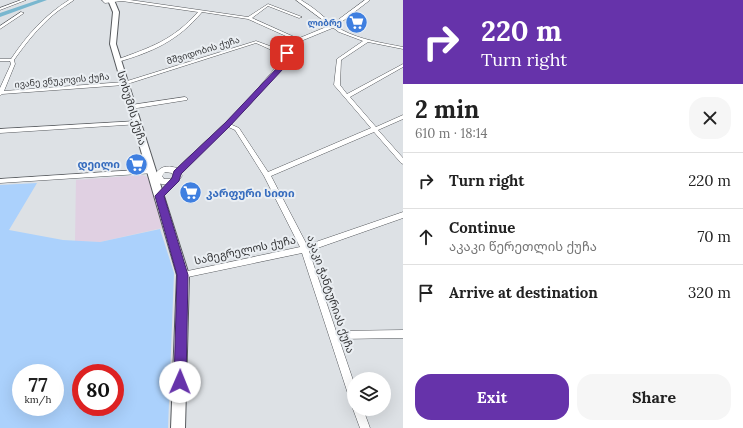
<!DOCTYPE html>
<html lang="en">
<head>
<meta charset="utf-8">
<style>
	:root { --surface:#fff; --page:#f6f6f6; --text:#222; --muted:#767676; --line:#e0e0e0; --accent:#63a }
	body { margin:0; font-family:Lora,"Noto Sans Georgian",serif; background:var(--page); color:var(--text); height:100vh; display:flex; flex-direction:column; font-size:15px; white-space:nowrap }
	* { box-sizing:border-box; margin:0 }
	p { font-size:13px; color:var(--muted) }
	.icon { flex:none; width:22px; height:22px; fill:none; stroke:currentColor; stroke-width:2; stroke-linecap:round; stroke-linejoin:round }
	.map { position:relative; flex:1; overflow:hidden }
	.sheet { display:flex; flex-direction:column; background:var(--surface); width:340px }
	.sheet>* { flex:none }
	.banner { background:#63a; color:#fff; overflow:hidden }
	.fabs { position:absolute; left:347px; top:372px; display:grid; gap:8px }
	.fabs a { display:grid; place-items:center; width:44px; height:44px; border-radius:50%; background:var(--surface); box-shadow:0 4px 16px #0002; font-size:20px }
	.speed { position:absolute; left:12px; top:364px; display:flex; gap:8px; font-size:20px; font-weight:700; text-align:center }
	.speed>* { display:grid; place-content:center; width:52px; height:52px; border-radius:50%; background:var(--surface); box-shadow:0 4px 16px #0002; line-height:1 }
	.speed small { font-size:10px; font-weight:400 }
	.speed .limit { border:6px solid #d22; background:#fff; color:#111 }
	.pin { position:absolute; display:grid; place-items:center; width:34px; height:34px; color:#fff; margin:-17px; border-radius:8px; box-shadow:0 2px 6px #0006 }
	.me { position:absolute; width:44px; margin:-22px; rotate:1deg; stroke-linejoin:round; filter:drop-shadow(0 0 3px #0008) }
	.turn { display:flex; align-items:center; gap:14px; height:84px; padding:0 12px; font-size:18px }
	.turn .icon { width:52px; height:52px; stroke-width:2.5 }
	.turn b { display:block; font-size:28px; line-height:34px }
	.round { display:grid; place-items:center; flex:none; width:42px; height:42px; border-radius:16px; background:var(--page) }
	.summary { display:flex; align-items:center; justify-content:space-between; height:68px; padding:0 12px }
	h1 { font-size:24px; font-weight:800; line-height:30px }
	.action { display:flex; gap:8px; margin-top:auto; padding:8px 12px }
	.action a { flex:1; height:46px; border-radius:16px; background:var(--accent); color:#fff; font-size:16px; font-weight:800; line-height:46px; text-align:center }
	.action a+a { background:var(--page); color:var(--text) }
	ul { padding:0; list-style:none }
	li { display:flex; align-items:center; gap:12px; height:56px; padding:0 12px; border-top:1px solid var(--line) }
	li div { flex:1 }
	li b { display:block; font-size:15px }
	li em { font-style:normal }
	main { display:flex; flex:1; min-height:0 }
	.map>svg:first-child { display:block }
</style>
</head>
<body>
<main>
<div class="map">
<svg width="403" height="428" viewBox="0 0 403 428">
	<rect width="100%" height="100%" fill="#dde1e5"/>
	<!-- education -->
	<path fill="#e0d0e2" d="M142 175 150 178 162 228 100 242 75 241 76 180Z"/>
	<!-- green -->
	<path fill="#abd1fc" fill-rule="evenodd" d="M37 183 9 230 63 240 100 242 160 229 174 273 168 428H0V185ZM21 373H55V407H21ZM81 373H115V407H81Z"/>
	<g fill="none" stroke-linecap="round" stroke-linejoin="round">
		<!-- river -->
		<path fill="#79b7cf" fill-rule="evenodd" d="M38 0H47L0 17V13Z"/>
		<defs>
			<path id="minor" d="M21 0H26L0 10V8Z
				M69 0H74C67 5 60 9 53 15 38 28 26 43 14 60L15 64 4 91 124 82 256 41 289 53 287 54 276 52 256 43 124 85 2 94 0 96V88L11 64 10 61H0V59H11C27 35 45 15 69 0Z
				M102 0H130L248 17 268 4 302 17 299 18 268 6 252 18 301 40 297 41 248 19 202 12C178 41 152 52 118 62H116V60C151 47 172 41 198 12L122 1 105 3Z
				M296 0H301L304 2C318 10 329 23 342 30 361 40 383 43 403 47V49L368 42 341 60 340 85 347 94 403 64V67L350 97 376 127 403 115V119L378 130 403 158V164L401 163 374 132 271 176 307 245 403 212V218L309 251 336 331 403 330V338L339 339 354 383V402L351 400 349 397 302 253 183 278 180 277 179 275 180 273 183 272 300 247 264 176 235 130 226 126V124H230L239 128 268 172 371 128 334 85 337 59 363 41 339 32Z
				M21 12 24 13 0 29V26Z
				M185 97 187 98V100L131 109 128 107 131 105Z
				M138 121 141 123 140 124 0 133V129Z
				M152 169 155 171 154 173 0 183V179Z
				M354 407V409H363L370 428H360L353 409Z"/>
			<path id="major" d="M365 0H370L335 27 301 41 294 47 282 68 245 110 181 174 182 176C176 185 168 186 158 183L154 176C160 166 166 165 177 168L241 108 277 66 290 45 297 39 331 25ZM165 172 172 173 174 176 170 179H164L162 176Z"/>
			<path id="highway" d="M108 0H114L119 12 116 44 189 275 185 428H171L177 275 110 44 113 12Z"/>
		</defs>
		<!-- minor casing -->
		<use href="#minor" stroke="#56595d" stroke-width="1"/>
		<!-- major casing -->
		<use href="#major" stroke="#56595d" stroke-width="1"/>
		<!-- highway casing -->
		<use href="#highway" stroke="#56595d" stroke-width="2"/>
		<!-- minor -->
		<use href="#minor" fill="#fff" fill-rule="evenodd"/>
		<!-- major -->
		<use href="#major" fill="#fff" fill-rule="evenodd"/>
		<!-- highway -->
		<use href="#highway" fill="#fff" fill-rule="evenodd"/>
	</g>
	<!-- route -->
	<path fill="#63a" stroke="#42216e" d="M285 51 290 53 283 69 230 126 181 174 179 181 164 196 188 275 186 382 184 386 180 388 175 386 174 382 177 275 155 196 172 178 174 171 225 123 278 67Z"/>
	<!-- icons -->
	<defs>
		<symbol id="supermarket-disc" viewBox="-11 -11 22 22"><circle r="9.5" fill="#3f7fe0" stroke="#eaeef2"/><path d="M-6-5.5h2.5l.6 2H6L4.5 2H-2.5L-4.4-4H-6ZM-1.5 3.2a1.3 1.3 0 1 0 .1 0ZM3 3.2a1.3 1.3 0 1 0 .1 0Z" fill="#fff"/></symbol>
	</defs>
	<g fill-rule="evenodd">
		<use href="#supermarket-disc" x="344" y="10" width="25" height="25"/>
		<use href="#supermarket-disc" x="124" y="152" width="25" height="25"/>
		<use href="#supermarket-disc" x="178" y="180" width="25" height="25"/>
	</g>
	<g text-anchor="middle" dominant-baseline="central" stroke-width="4" stroke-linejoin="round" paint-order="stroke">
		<!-- far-shop labels -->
		<g font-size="9" font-weight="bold" fill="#366cbe" stroke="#eaeef2" text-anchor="end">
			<text x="342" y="22">ლიბრე</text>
		</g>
		<!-- far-street labels -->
		<g font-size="9" fill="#333436" stroke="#eaeef2">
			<text transform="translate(203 50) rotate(-17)">მშვიდობის ქუჩა</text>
			<text transform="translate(62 80) rotate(-5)">ივანე ვნუკოვის ქუჩა</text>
		</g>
		<!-- street labels -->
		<g font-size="11" fill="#333436" stroke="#eaeef2">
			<text transform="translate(132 108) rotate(73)">სოხუმის ქუჩა</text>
			<text transform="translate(245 250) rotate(-12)">სამეგრელოს ქუჩა</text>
			<text transform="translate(331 294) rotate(71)">აკაკი ჭანტურიას ქუჩა</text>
		</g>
		<!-- shop labels -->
		<g font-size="11" font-weight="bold" fill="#366cbe" stroke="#eaeef2" text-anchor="end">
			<text x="120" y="164">დეილი</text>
			<text x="206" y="193" text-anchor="start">კარფური სითი</text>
		</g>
	</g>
</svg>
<div class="fabs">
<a><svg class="icon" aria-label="layers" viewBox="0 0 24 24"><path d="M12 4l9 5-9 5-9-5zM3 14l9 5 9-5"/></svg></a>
</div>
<div class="speed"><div>77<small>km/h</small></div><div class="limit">80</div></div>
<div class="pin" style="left:287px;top:53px;background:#d93025"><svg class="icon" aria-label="arrive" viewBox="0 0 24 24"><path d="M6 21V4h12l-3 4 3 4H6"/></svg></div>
<svg class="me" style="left:180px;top:382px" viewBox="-20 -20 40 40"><circle r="19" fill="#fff"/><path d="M0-13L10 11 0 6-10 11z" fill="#63a"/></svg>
</div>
<section class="sheet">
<div class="banner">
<div class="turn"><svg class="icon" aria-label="right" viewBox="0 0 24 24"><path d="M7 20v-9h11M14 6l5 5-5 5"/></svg><div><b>220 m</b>Turn right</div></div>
</div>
<div class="summary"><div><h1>2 min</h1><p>610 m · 18:14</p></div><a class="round"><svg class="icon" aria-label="close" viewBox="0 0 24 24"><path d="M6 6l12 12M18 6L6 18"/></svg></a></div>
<ul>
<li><svg class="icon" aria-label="right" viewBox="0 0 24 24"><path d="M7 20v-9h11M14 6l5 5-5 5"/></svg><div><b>Turn right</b></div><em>220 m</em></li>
<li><svg class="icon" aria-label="ahead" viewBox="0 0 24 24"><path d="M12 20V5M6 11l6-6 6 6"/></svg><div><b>Continue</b><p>აკაკი წერეთლის ქუჩა</p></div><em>70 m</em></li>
<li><svg class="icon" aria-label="arrive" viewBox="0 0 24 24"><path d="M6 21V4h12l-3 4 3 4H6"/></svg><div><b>Arrive at destination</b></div><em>320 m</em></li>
</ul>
<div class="action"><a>Exit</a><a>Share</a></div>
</section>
</main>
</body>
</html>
